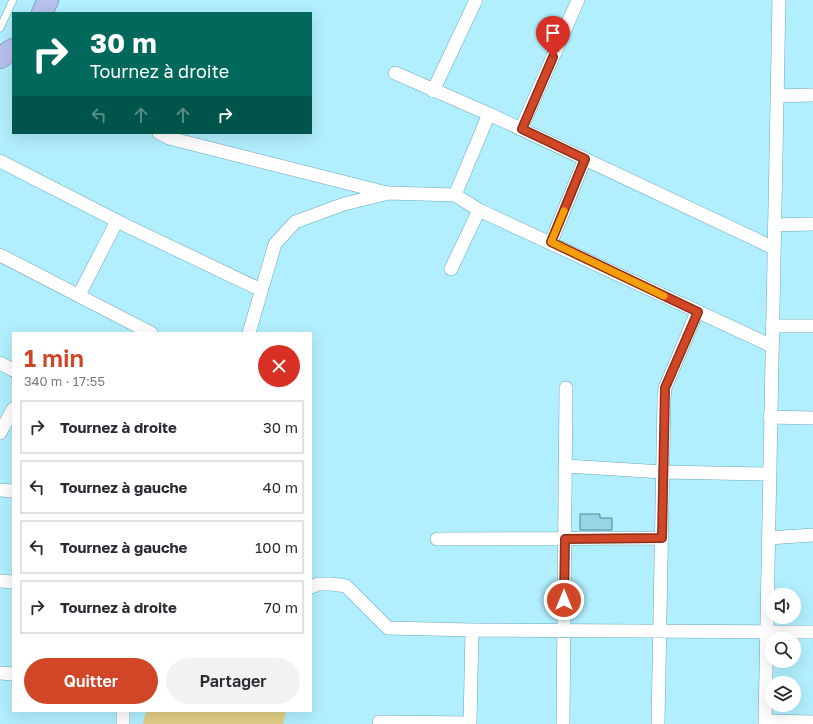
<!DOCTYPE html>
<html lang="fr">
<head>
<meta charset="utf-8">
<style>
	:root { --surface:#fff; --page:#f2f2f3; --text:#2b2b33; --muted:#7c7c81; --line:#e1e1e2; --accent:#d14627 }
	body { margin:0; font-family:"Golos Text",sans-serif; background:var(--page); color:var(--text); height:100vh; display:flex; flex-direction:column; font-size:15px; white-space:nowrap }
	* { box-sizing:border-box; margin:0 }
	p { font-size:13px; color:var(--muted) }
	.icon { flex:none; width:22px; height:22px; fill:none; stroke:currentColor; stroke-width:2; stroke-linecap:round; stroke-linejoin:round }
	.map { position:relative; flex:1; overflow:hidden }
	.panel { position:absolute; left:12px; top:332px; width:300px; height:380px; display:flex; flex-direction:column; background:var(--surface); border-radius:0px; box-shadow:0 4px 16px #0002 }
	.panel>* { flex:none }
	.hud { position:absolute; left:12px; top:12px; width:300px; height:122px; border-radius:0px; box-shadow:0 4px 16px #0002; background:#00695c; color:#fff; overflow:hidden }
	.controls { position:absolute; left:765px; top:588px; display:grid; gap:8px }
	.controls a { display:grid; place-items:center; width:36px; height:36px; border-radius:50%; background:var(--surface); box-shadow:0 4px 16px #0002; font-size:20px }
	.pin { position:absolute; display:grid; place-items:center; width:34px; height:34px; color:#fff; margin:-41px -17px; border-radius:50% 50% 50% 0; rotate:-45deg; box-shadow:0 0 4px #0007 }
	.pin .icon { rotate:45deg }
	.me { position:absolute; width:44px; margin:-22px; rotate:0deg; stroke-linejoin:round; filter:drop-shadow(0 0 3px #0008) }
	.turn { display:flex; align-items:center; gap:14px; height:84px; padding:0 12px; font-size:18px }
	.turn .icon { width:52px; height:52px; stroke-width:2.5 }
	.turn b { display:block; font-size:28px; line-height:34px }
	.lanes { display:flex; align-items:center; height:38px; padding:0 12px; background:#0003; justify-content:center; gap:20px; direction:ltr }
	.lanes .off { opacity:.35 }
	.round { display:grid; place-items:center; flex:none; width:42px; height:42px; border-radius:21px; background:var(--page) }
	.headline { display:flex; align-items:center; justify-content:space-between; height:68px; padding:0 12px }
	h1 { font-size:24px; font-weight:600; line-height:30px; color:var(--accent) }
	.primary-button { display:flex; gap:8px; margin-top:auto; padding:8px 12px }
	.primary-button a { flex:1; height:46px; border-radius:24px; background:var(--accent); color:#fff; font-size:16px; font-weight:600; line-height:46px; text-align:center }
	.primary-button a+a { background:var(--page); color:var(--text) }
	ul { padding:0; list-style:none }
	li { display:flex; align-items:center; gap:12px; height:54px; margin:0 8px 6px; padding:0 4px; border:2px solid var(--line); border-radius:0px }
	li div { flex:1 }
	li b { display:block; font-size:15px }
	li em { font-style:normal }
	.map>svg:first-child { display:block }
</style>
</head>
<body>
<div class="map">
<svg width="813" height="724" viewBox="0 0 813 724">
	<rect width="100%" height="100%" fill="#b1effe"/>
	<!-- green -->
	<path fill="#e2ce86" d="M146 711H286L283 724H143Z"/>
	<!-- building -->
	<path fill="#97d5e4" stroke="#4d8997" d="M580 514H600V518H612V530H580Z"/>
	<g fill="none" stroke-linecap="round" stroke-linejoin="round">
		<defs>
			<path id="lane" d="M0 28 13 0"/>
			<path id="street" d="M395 73 489 114 774 248
				M433 91 476 0
				M777 96 813 95
				M521 129 578 0
				M159 133 169 138 387 193
				M0 161 125 225 261 290
				M455 195 489 114
				M774 225 813 224
				M551 242 585 159
				M0 255 151 333
				M451 269 479 210
				M79 295 117 221
				M772 326H813
				M249 333 275 244 295 222 344 204 389 193 455 195 479 210 772 346
				M0 363 13 370
				M770 417 813 418
				M0 433 13 409
				M566 466 663 472 769 474
				M0 490 13 491
				M768 538 813 535
				M437 539 662 538
				M0 581 13 582
				M311 587 318 584H331L346 586 388 628 472 630 813 632
				M0 673 13 674
				M765 721 813 722
				M379 722 470 723
				M123 724V711
				M470 724 472 630
				M563 724 566 388
				M658 724 664 398 665 388 697 312
				M765 724 779 0"/>
			<path id="primary" d="M42 13 48 0
				M0 58 13 49"/>
		</defs>
		<!-- lane casing -->
		<use href="#lane" stroke="#6ca8b7" stroke-width="8"/>
		<!-- street casing -->
		<use href="#street" stroke="#6ca8b7" stroke-width="14"/>
		<!-- primary casing -->
		<use href="#primary" stroke="#5b6ea0" stroke-width="22"/>
		<!-- lane -->
		<use href="#lane" stroke="#fff" stroke-width="7"/>
		<!-- street -->
		<use href="#street" stroke="#fff" stroke-width="13"/>
		<!-- primary -->
		<use href="#primary" stroke="#b8c1ee" stroke-width="21"/>
	</g>
	<g fill="none" stroke-linecap="round" stroke-linejoin="round">
		<defs>
			<path id="route" d="M553 57 522 129 585 159 551 242 698 312 665 388 662 538 565 539 564 600"/>
		</defs>
		<!-- route casing -->
		<use href="#route" stroke="#882e19" stroke-width="10"/>
		<!-- route -->
		<use href="#route" stroke="#d14627" stroke-width="7"/>
		<!-- slow -->
		<path stroke="#f59e0b" stroke-width="7" d="M564 211 551 242 664 296"/>
	</g>
</svg>
<div class="controls">
<a><svg class="icon" aria-label="sound" viewBox="0 0 24 24"><path d="M4 9h4l5-4v14l-5-4H4zM17 9q2 3 0 6"/></svg></a>
<a><svg class="icon" aria-label="search" viewBox="0 0 24 24"><circle cx="10" cy="10" r="6"/><path d="M15 15l6 6"/></svg></a>
<a><svg class="icon" aria-label="layers" viewBox="0 0 24 24"><path d="M12 4l9 5-9 5-9-5zM3 14l9 5 9-5"/></svg></a>
</div>
<div class="pin" style="left:553px;top:57px;background:#d93025"><svg class="icon" aria-label="arrive" viewBox="0 0 24 24"><path d="M6 21V4h12l-3 4 3 4H6"/></svg></div>
<svg class="me" style="left:564px;top:600px" viewBox="-20 -20 40 40"><circle r="17" fill="#d14627" stroke="#fff" stroke-width="3"/><path d="M0-11L8 9 0 5-8 9z" fill="#fff"/></svg>
<div class="hud">
<div class="turn"><svg class="icon" aria-label="right" viewBox="0 0 24 24"><path d="M7 20v-9h11M14 6l5 5-5 5"/></svg><div><b>30 m</b>Tournez à droite</div></div>
<div class="lanes"><svg class="icon off" aria-label="left" viewBox="0 0 24 24"><path d="M17 20v-9H6M10 6l-5 5 5 5"/></svg><svg class="icon off" aria-label="ahead" viewBox="0 0 24 24"><path d="M12 20V5M6 11l6-6 6 6"/></svg><svg class="icon off" aria-label="ahead" viewBox="0 0 24 24"><path d="M12 20V5M6 11l6-6 6 6"/></svg><svg class="icon" aria-label="right" viewBox="0 0 24 24"><path d="M7 20v-9h11M14 6l5 5-5 5"/></svg></div>
</div>
<section class="panel">
<div class="headline"><div><h1>1 min</h1><p>340 m · 17:55</p></div><a class="round" style="background:#d93025;color:#fff"><svg class="icon" aria-label="close" viewBox="0 0 24 24"><path d="M6 6l12 12M18 6L6 18"/></svg></a></div>
<ul>
<li><svg class="icon" aria-label="right" viewBox="0 0 24 24"><path d="M7 20v-9h11M14 6l5 5-5 5"/></svg><div><b>Tournez à droite</b></div><em>30 m</em></li>
<li><svg class="icon" aria-label="left" viewBox="0 0 24 24"><path d="M17 20v-9H6M10 6l-5 5 5 5"/></svg><div><b>Tournez à gauche</b></div><em>40 m</em></li>
<li><svg class="icon" aria-label="left" viewBox="0 0 24 24"><path d="M17 20v-9H6M10 6l-5 5 5 5"/></svg><div><b>Tournez à gauche</b></div><em>100 m</em></li>
<li><svg class="icon" aria-label="right" viewBox="0 0 24 24"><path d="M7 20v-9h11M14 6l5 5-5 5"/></svg><div><b>Tournez à droite</b></div><em>70 m</em></li>
</ul>
<div class="primary-button"><a>Quitter</a><a>Partager</a></div>
</section>
</div>
</body>
</html>
